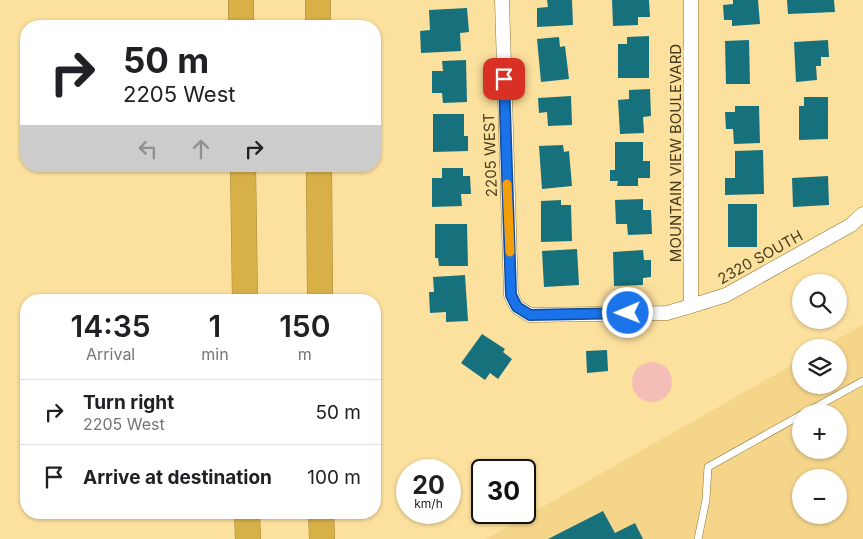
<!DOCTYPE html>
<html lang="en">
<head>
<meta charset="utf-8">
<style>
	:root { --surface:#fff; --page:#f6f6f6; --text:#202124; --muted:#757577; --line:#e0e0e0 }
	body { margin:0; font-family:Inter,sans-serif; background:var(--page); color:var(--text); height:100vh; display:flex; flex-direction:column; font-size:19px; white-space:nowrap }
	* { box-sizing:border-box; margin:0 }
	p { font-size:16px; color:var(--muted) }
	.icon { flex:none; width:28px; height:28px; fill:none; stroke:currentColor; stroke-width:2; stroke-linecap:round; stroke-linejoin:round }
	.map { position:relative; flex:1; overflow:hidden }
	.side { position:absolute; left:20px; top:294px; width:361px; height:225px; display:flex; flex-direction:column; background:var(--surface); border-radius:20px; box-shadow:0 1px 4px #0004 }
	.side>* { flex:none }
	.banner { position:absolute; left:20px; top:20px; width:361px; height:152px; border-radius:20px; box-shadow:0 1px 4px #0004; background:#fff; color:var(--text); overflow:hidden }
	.buttons { position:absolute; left:792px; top:274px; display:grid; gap:10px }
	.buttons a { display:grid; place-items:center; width:55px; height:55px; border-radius:50%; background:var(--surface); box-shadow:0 1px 4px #0004; font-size:25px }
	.speed { position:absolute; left:396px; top:459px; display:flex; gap:10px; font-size:25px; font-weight:700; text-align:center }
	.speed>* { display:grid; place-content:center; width:65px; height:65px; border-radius:50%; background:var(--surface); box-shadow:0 1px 4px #0004; line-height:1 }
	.speed small { font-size:12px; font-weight:400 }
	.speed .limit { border:2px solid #111; border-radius:8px; background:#fff; color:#111 }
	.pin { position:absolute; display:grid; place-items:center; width:42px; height:42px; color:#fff; margin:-21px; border-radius:10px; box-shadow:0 2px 8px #0006 }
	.me { position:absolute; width:55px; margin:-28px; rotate:269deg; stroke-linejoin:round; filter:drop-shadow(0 0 4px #0008) }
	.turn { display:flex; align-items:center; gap:18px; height:105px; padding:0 20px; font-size:22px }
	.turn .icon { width:65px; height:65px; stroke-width:2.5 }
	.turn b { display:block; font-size:35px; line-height:42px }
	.lanes { display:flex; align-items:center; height:48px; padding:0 20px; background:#0003; justify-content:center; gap:25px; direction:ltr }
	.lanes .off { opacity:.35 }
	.eta { display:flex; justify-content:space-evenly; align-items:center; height:85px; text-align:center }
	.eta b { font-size:30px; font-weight:600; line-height:35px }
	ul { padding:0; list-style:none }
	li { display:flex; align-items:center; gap:15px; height:65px; padding:0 20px; border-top:1px solid var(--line) }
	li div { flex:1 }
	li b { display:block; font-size:19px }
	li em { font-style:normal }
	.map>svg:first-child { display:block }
</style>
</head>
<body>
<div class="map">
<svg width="863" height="539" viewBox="0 0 863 539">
	<rect width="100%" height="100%" fill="#fce09d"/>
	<!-- built -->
	<path fill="#f4d58a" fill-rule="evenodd" d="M863 325V539H486L801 360V385H839V348L823 347ZM801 412H839V450H801ZM801 478H839V515H801Z"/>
	<!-- green -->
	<path fill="#f4beb6" d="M632 382a20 20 0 1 1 40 0a20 20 0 1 1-40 0Z"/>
	<!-- building -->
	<path fill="#17717d" d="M547 0H572L573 25 537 27V8L548 7Z
		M612 0H649L650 17H638V25L613 26Z
		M733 0H758L760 24 732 26V20H724L723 5 733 4Z
		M787 0H834L835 12 788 14Z
		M467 8 469 32 460 33 461 51 421 53 420 31 430 30 429 10Z
		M649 36V78H618V44H627V37Z
		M559 37 560 47 565 46 569 79 541 82 537 39Z
		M749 40 750 84H726L725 41Z
		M828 40 829 57H821V66H816L817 80 796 82 794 42Z
		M466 60 467 102 443 103 442 93H432V71H443L442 61Z
		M650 89 651 116 643 117 644 133 620 134 618 100 629 99V90Z
		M571 96 572 125 548 126 547 112 539 113 538 98Z
		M804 97H828V139L799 140V106H804Z
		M735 106H759L760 143 734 144 733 129H726L725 112H735Z
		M433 114H464V136H468V151L433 152Z
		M615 142H643V161H650V178H638V186H617L618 181H610V170H615Z
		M563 145 564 152 569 151 572 186 542 189 539 146Z
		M763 150 764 194 725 195V178H735V151Z
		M442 168H463V176H470L471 194H461L462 206 432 207V178H442Z
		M828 176 829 205 793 207 792 178Z
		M643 199V210H651L652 234 628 235 627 224H616L615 200Z
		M561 200V205H571L572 241 541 242V201Z
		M728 204H757V247H728Z
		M435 224H467L468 266H439L438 258H435Z
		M577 249 579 285 544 287 542 251Z
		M643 250 644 260H651V277L643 278V285L614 286 613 252Z
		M465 275 468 321 446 322V312L430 313 429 292H434L433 277Z
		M482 334 505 349 503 352 512 359 498 379 490 373 485 380 461 363Z
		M607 350 608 371 587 373 586 351Z
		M603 511 615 533 635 523 643 539H548Z"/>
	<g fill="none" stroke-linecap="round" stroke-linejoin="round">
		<defs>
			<path id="service" d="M807 412 863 381
				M698 539 706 500 708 467 801 415"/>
			<path id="minor" d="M502 0 511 295 517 307 530 315 667 313 691 306 726 295 851 225 863 214
				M691 0V306"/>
			<path id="motorway" d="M241 0V26
				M318 0V26
				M243 166 245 300
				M319 166 320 300
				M247 512 248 539
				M321 512 322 539"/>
		</defs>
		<!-- service casing -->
		<use href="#service" stroke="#8f7634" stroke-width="8"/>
		<!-- minor casing -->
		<use href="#minor" stroke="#8f7634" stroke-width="15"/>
		<!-- motorway casing -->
		<use href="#motorway" stroke="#a5873a" stroke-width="26"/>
		<!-- service -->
		<use href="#service" stroke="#fff" stroke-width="7"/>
		<!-- minor -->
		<use href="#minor" stroke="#fff" stroke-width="14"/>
		<!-- motorway -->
		<use href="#motorway" stroke="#d7b048" stroke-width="25"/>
	</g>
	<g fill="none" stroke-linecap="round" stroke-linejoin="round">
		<defs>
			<path id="route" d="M504 79 511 295 517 307 530 315 628 313"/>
		</defs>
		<!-- route casing -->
		<use href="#route" stroke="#114b97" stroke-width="12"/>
		<!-- route -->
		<use href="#route" stroke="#1a73e8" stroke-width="9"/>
		<!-- slow -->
		<path stroke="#f59e0b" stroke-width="9" d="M507 184 510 252"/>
	</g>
	<g text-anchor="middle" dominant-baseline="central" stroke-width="5" stroke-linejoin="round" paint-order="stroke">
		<!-- street labels -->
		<g font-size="15" fill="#473c20" stroke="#fce09d">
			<text transform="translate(675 153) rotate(-90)">MOUNTAIN VIEW BOULEVARD</text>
			<text transform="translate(490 155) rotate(-92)">2205 WEST</text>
			<text transform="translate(760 257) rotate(-29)">2320 SOUTH</text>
		</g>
	</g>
</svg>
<div class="buttons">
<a><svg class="icon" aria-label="search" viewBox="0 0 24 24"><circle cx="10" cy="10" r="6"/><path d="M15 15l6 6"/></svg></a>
<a><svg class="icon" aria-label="layers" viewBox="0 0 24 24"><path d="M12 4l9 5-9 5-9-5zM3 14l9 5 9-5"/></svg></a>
<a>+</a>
<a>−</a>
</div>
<div class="speed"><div>20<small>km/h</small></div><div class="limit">30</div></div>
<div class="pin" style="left:504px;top:79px;background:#d93025"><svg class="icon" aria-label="arrive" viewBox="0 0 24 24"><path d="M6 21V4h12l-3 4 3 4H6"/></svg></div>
<svg class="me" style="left:628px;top:313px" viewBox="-20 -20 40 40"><circle r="17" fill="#1a73e8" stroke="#fff" stroke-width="3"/><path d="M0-11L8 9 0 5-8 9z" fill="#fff"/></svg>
<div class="banner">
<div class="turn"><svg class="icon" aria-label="right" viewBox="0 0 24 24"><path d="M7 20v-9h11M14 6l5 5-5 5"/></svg><div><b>50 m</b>2205 West</div></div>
<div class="lanes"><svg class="icon off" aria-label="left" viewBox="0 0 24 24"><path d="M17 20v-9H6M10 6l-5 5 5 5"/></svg><svg class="icon off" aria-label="ahead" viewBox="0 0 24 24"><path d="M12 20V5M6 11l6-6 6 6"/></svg><svg class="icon" aria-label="right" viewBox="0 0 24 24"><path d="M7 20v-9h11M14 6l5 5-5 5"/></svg></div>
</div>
<section class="side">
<div class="eta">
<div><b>14:35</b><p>Arrival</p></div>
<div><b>1</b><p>min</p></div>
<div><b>150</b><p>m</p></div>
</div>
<ul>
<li><svg class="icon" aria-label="right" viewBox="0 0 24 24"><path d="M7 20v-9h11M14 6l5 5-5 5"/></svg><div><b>Turn right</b><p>2205 West</p></div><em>50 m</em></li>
<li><svg class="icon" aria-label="arrive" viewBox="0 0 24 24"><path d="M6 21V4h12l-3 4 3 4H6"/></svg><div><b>Arrive at destination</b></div><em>100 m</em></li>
</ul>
</section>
</div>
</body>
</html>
